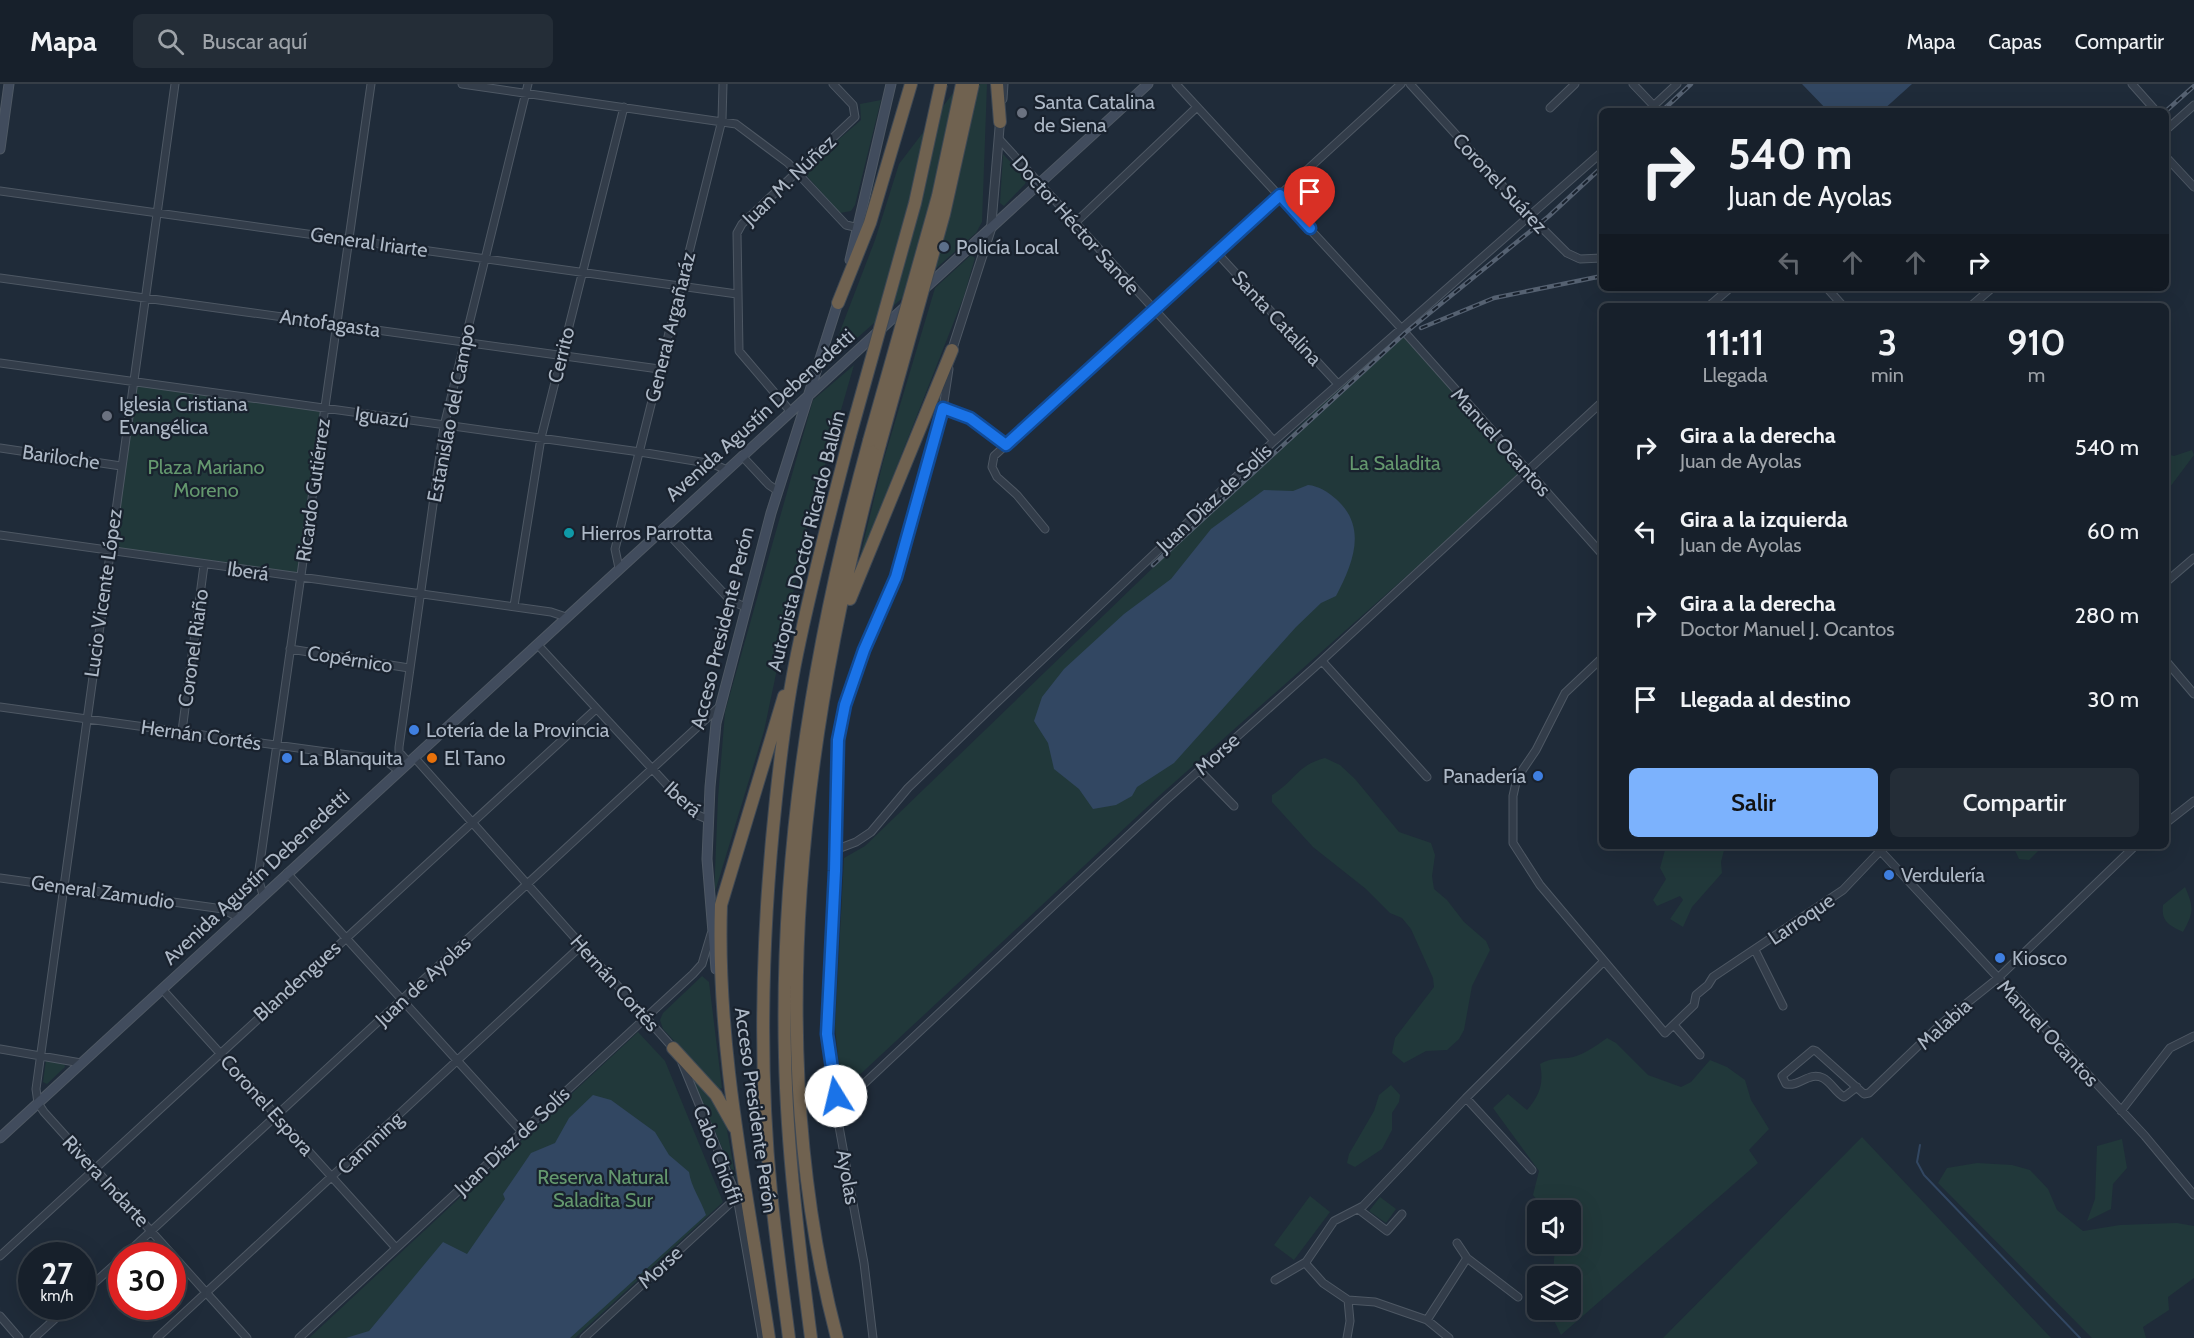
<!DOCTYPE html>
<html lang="es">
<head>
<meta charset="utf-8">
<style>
	:root { --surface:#17202b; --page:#242d37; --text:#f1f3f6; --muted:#9ea3a9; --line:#363e47; --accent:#7cb2fd }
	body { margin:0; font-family:Cabin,sans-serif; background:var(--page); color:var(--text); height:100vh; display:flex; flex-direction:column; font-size:22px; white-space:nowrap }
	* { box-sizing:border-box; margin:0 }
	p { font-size:20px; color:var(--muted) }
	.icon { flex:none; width:33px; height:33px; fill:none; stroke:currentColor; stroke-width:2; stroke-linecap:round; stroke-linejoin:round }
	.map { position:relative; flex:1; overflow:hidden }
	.side { position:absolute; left:1599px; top:219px; width:570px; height:546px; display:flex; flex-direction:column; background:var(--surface); border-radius:9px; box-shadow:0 6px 24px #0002,0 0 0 2px var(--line) }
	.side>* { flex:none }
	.hud { position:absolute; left:1599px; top:24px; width:570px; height:183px; border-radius:9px; box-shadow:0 6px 24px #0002,0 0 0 2px var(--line); background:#17202b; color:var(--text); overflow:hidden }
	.fabs { position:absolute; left:1527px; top:1116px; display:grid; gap:12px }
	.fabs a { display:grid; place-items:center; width:54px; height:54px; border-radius:9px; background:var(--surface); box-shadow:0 6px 24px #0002,0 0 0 2px var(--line); font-size:30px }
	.speed { position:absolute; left:18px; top:1158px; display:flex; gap:12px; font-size:30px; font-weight:700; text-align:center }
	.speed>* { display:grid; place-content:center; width:78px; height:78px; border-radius:50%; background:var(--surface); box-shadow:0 6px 24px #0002,0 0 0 2px var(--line); line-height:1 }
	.speed small { font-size:15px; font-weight:400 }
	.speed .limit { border:9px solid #d22; background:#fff; color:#111 }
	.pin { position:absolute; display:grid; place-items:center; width:51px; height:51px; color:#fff; margin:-62px -26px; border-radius:50% 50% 50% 0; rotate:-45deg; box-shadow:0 0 6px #0007 }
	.pin .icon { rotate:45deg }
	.me { position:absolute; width:66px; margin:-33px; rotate:351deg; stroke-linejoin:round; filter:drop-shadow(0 0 4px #0008) }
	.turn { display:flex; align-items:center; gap:21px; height:126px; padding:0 30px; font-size:27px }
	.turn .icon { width:78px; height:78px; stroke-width:2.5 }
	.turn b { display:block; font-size:42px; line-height:51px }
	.lanes { display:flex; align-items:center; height:57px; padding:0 30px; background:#0003; justify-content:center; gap:30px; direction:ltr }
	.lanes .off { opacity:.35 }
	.eta { display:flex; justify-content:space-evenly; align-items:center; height:102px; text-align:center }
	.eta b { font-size:36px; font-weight:600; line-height:42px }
	.cta { display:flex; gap:12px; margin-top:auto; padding:12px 30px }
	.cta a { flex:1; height:69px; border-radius:9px; background:var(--accent); color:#111; font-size:24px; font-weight:600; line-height:69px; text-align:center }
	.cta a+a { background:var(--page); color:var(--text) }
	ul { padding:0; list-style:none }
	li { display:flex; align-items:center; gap:18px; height:84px; padding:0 30px }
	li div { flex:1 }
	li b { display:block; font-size:22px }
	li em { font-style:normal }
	header { display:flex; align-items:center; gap:36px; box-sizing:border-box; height:84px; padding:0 30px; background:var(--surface); border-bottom:2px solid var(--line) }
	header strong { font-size:28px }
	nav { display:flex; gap:33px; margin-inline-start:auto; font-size:21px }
	.search { width:420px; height:54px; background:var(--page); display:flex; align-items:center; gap:15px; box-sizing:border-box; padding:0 21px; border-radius:9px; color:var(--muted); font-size:22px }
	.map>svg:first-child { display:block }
</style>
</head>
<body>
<header>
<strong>Mapa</strong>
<div class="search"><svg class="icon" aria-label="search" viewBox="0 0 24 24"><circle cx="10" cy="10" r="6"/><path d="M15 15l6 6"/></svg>Buscar aquí</div>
<nav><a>Mapa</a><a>Capas</a><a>Compartir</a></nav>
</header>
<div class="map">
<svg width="2194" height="1254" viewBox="0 0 2194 1254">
	<rect width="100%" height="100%" fill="#1f2b39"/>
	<!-- green -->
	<path fill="#21383a" d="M960 0H987L982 138 976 149 839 270 835 268 834 263 875 156 899 80Z
		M881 16 855 121 851 127 840 129 807 92 808 82 861 36 860 20Z
		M1003 70 1027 95 1025 100 1004 122 1000 119Z
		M971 171 975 174 964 212 858 481 883 378 935 204Z
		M1401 244 1526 386 1159 712 853 997 846 1002 841 1000 835 943 844 774 865 762Z
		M854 281 806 447 764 647 714 811 718 714 725 628 813 316Z
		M133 297 325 325 300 494 110 466Z
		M2192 366 2194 371 2170 403 2166 404V370L2174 372Z
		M1325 674 1340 681 1355 695 1399 748 1431 759 1435 771 1432 792 1434 805 1447 816 1464 838 1486 857 1490 866 1472 902 1464 946 1459 955 1447 966 1426 967 1404 979 1392 969 1395 954 1434 903 1433 894 1411 845 1402 834 1390 829 1366 805 1313 763 1272 718V711C1294 698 1297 681 1325 674Z
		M1670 762H1725L1721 778 1722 789 1692 823 1683 843 1670 835 1683 816 1680 812 1657 822 1653 816 1666 795 1660 784 1665 766Z
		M2013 762H2043L2029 776 2019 775Z
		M2185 803C2194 824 2194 828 2183 848 2169 841 2161 838 2163 821Z
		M702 892 709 898 722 1004 719 1005 663 945 660 936 663 929Z
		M638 948 665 977 723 1118 575 1254H309Z
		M1607 954 1616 959 1648 991 1681 1003 1691 998 1710 976 1727 983 1745 996 1751 1016 1769 1045 1749 1066 1758 1079 1561 1251 1549 1226H1570V1192H1553L1555 1160H1570V1126H1545L1533 1111 1539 1087 1493 1024 1508 1010 1527 1026C1540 1011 1544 999 1540 980 1551 974 1556 975 1568 974 1582 972 1596 962 1607 954Z
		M46 976 64 979 65 983 47 1000 43 998Z
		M696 993 725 1035 736 1096 692 994Z
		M1391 1001 1400 1011 1399 1018 1392 1029V1046L1382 1065 1355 1083 1347 1079 1349 1070 1374 1027 1379 1011Z
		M1862 1053 2051 1254H1663Z
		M2122 1055 2127 1084 2113 1100 2111 1125 2087 1137 2095 1115 2097 1062Z
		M1977 1079 2012 1081 2030 1086 2048 1105 2057 1126 2083 1147 2120 1141 2177 1139 2194 1142V1194L2168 1213 2169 1226 2143 1243 2146 1254H2092L1938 1099 1947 1084Z
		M1310 1112 1330 1128 1294 1176 1274 1161Z
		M1380 1113 1396 1125 1386 1139 1369 1127Z"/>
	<!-- water -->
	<path fill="#324762" d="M1802 0H1912L1882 27H1828Z
		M1308 401C1319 402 1328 408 1336 415 1368 443 1353 480 1336 512L1321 519 1296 543 1174 679 1137 703 1132 712 1116 721 1093 725 1079 705 1054 685 1048 659 1034 637 1042 613 1064 585 1124 530 1171 495 1211 445 1264 406 1293 407Z
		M593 1011 611 1016 655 1048 669 1071 689 1088C691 1103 701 1116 706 1131L570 1254H346L369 1247 443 1158 467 1170 505 1115 503 1110 531 1069 555 1059 569 1034Z"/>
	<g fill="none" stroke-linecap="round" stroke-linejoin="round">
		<!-- stream -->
		<path stroke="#324762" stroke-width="2" d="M1920 1061 1917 1078 1924 1091 2080 1254"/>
		<defs>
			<path id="minor" d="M175 0 36 1005 38 1019 44 1028 247 1254
				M462 0 736 40 788 79 846 141 859 144
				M1176 0 1401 244 1602 470
				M1410 0 1530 132 1567 169 1580 175 1602 174
				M1633 0 1654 22
				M2132 0 2156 27
				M1003 15 1004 0
				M1550 24 1575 0
				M1648 27 1677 0
				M2166 46 2194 21
				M1000 56 1274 357
				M2166 73 2194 103
				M0 107 737 210
				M1075 139 1197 23
				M1217 169 1337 299
				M0 194 659 285
				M1827 204 1843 222
				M1709 222 1730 204
				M1971 222 1992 204
				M0 279 640 368 713 380 727 386
				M943 324 970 334 1006 361
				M791 328 739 267 737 149 742 140 855 33 853 21 833 0
				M0 364 121 382
				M742 372 769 401 778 407
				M663 444 730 516 745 523
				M1045 445 1017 411 997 393 992 383 994 372 1401 0
				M0 451 551 528 566 533
				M619 484 615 465 722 36 723 0
				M2166 498 2194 474
				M514 522 541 354 624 23
				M537 560 693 729 707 735
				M290 565 409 584
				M1602 574 1565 609 1536 666 1517 694 1513 712V759L1540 801 1665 949 1694 921 1696 911 1708 901 1713 893 1843 806 1881 766
				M1322 577 1427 693
				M2166 577 2194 610
				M0 623 385 676 399 687
				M182 647 204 481
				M414 673 673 964
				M408 678 399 668V663L444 342 528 0
				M1199 686 1234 722
				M2166 739 2194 717
				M1876 762 2145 1052 2194 1111
				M835 766 856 758 871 748 908 704 991 624 1274 357 1602 68
				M287 789 522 1048
				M0 794 223 825 239 834
				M263 811 258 793 371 0
				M1755 866 1783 922
				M162 905 396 1164
				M1674 941 1700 971
				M0 965 81 979
				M682 979 737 1113 762 1254
				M1857 1003 1844 1013C1836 1009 1831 998 1823 994 1809 987 1800 1003 1786 1000L1782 992 1813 966 1816 967 1864 1010 1869 1009 1942 939 1997 895 2135 762
				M1466 1014 1532 1086
				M836 1026 1165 717 1316 582 1602 318
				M2121 1027 2170 964 2194 952
				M1358 1125 1387 1147 1402 1130
				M1457 1159 1467 1174 1518 1213
				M0 1172 596 625
				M124 1172 718 624
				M1275 1196 1306 1178
				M82 1210 122 1174
				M1348 1216 1375 1218 1427 1236 1467 1174
				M0 1232 19 1254
				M1427 1236 1449 1254
				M34 1254 69 1222
				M157 1254 581 862
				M299 1254 693 890 702 880 711 850
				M584 1254 737 1113
				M873 1254 864 1179 836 1026 827 950 835 787 836 674 845 621 864 566 895 493 913 438 943 324 949 285
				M1347 1254 1350 1237 1348 1216 1323 1199 1307 1181 1306 1178 1334 1137 1363 1122 1466 1014 1603 878"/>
			<path id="tertiary" d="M952 266 991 145 1000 38"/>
			<path id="secondary" d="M0 65 9 0
				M850 176 891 0
				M923 206 1148 0
				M716 885 707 775 710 703 716 639 771 429 839 215
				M0 1054 906 222"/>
			<path id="motorway" d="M997 0 1000 38
				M838 219 870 139 911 0
				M850 515 952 266
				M673 964 716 1011 734 1043
				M769 1254C748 1111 716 966 721 821L784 612
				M789 1254C783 1206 776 1157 771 1108 758 978 762 846 776 715 781 667 787 618 797 570 812 497 831 424 850 352
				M811 1254C799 1161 787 1067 785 973 780 765 814 557 869 357
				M837 1254C761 965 802 644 880 360"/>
		</defs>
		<!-- minor casing -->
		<use href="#minor" stroke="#4e5864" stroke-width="9"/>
		<!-- tertiary casing -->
		<use href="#tertiary" stroke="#4e5864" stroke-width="10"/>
		<!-- secondary casing -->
		<use href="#secondary" stroke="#4e5864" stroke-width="11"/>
		<!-- motorway casing -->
		<use href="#motorway" stroke="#3e4854" stroke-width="14"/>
		<!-- minor -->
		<use href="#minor" stroke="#333d4a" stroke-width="7"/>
		<!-- tertiary -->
		<use href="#tertiary" stroke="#333d4a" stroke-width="8"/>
		<!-- secondary -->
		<use href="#secondary" stroke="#414c5d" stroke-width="9"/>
		<!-- motorway -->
		<use href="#motorway" stroke="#706250" stroke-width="12"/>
		<defs>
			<path id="rail" d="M1662 27 1691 0
				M2166 27 2194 2
				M1421 244 1494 214 1602 192
				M1153 481 1405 249 1549 132 1602 83"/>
		</defs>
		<!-- rail casing -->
		<use href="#rail" stroke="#556171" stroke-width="4.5"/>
		<!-- rail -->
		<use href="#rail" stroke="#19222e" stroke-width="2" stroke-dasharray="7" stroke-linecap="butt"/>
		<defs>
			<path id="motorway-bridge" d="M850 352 915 119 941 0
				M869 357 938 112 962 0
				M880 360 944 130 973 0"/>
		</defs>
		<!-- motorway-bridge casing -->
		<use href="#motorway-bridge" stroke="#3e4854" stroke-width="14" stroke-linecap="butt"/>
		<!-- motorway-bridge -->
		<use href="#motorway-bridge" stroke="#706250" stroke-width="12"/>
	</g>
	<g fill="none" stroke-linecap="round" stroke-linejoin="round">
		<defs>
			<path id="route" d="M836 1012 827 950 835 787 838 656 845 621 864 566 896 493 943 324 970 334 1006 361 1280 111 1310 144"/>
		</defs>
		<!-- route casing -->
		<use href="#route" stroke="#114b97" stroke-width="15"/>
		<!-- route -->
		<use href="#route" stroke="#1a73e8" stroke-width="10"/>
	</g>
	<!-- markers -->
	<g fill="#6b7280" stroke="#19222e" stroke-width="2">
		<circle cx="1022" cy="29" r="6"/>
		<circle cx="107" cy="332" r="6"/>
	</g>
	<circle fill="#5c6f8a" stroke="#19222e" stroke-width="2" cx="944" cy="163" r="6"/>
	<circle fill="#0f9aa8" stroke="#19222e" stroke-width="2" cx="569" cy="449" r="6"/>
	<g fill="#3f7fe0" stroke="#19222e" stroke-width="2">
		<circle cx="414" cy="646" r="6"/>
		<circle cx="287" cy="674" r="6"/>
		<circle cx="1538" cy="692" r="6"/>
		<circle cx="1889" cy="791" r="6"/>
		<circle cx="2000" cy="874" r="6"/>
	</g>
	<circle fill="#e8710a" stroke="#19222e" stroke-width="2" cx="432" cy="674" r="6"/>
	<g text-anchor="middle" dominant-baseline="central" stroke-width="4.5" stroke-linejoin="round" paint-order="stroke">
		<!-- poi labels -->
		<g font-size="20" fill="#adb8c6" stroke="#19222e" text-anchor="start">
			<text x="1034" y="18">Santa Catalina<tspan x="1034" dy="23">de Siena</tspan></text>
			<text x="956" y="163">Policía Local</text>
			<text x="119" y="320">Iglesia Cristiana<tspan x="119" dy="23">Evangélica</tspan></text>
			<text x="581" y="449">Hierros Parrotta</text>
			<text x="426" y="646">Lotería de la Provincia</text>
			<text x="299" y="674">La Blanquita</text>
			<text x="444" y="674">El Tano</text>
			<text x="1526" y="692" text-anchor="end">Panadería</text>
			<text x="1901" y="791">Verdulería</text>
			<text x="2012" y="874">Kiosco</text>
		</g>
		<!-- street labels -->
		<g font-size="20" fill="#adb8c6" stroke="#19222e">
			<text transform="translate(789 96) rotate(-44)">Juan M. Núñez</text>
			<text transform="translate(1500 99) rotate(47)">Coronel Suárez</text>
			<text transform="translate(1076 141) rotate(48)">Doctor Héctor Sande</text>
			<text transform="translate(369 158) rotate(8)">General Iriarte</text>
			<text transform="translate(1277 234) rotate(47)">Santa Catalina</text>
			<text transform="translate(330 239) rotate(8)">Antofagasta</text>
			<text transform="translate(670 243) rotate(-76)">General Argañaráz</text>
			<text transform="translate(561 271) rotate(-76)">Cerrito</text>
			<text transform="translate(451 329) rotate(-79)">Estanislao del Campo</text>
			<text transform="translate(760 331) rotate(-42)">Avenida Agustín Debenedetti</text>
			<text transform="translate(382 333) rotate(8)">Iguazú</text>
			<text transform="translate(1501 358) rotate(48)">Manuel Ocantos</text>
			<text transform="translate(61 373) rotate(8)">Bariloche</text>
			<text transform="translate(313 406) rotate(-82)">Ricardo Gutiérrez</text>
			<text transform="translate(1214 414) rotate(-43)">Juan Díaz de Solís</text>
			<text transform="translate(806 457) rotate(-76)">Autopista Doctor Ricardo Balbín</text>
			<text transform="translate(248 487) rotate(8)">Iberá</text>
			<text transform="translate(103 509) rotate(-82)">Lucio Vicente López</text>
			<text transform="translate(722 544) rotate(-76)">Acceso Presidente Perón</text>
			<text transform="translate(193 564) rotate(-82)">Coronel Riaño</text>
			<text transform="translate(350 575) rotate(9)">Copérnico</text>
			<text transform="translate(201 651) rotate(8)">Hernán Cortés</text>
			<text transform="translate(1217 670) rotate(-42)">Morse</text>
			<text transform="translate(683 715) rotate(42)">Iberá</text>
			<text transform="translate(256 793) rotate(-43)">Avenida Agustín Debenedetti</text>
			<text transform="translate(103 808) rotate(8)">General Zamudio</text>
			<text transform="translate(1801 835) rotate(-34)">Larroque</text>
			<text transform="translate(297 897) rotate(-42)">Blandengues</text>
			<text transform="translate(423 897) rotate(-43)">Juan de Ayolas</text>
			<text transform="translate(615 899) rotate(48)">Hernán Cortés</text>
			<text transform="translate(1944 940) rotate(-42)">Malabia</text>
			<text transform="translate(2048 949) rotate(47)">Manuel Ocantos</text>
			<text transform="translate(267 1021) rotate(48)">Coronel Espora</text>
			<text transform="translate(756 1026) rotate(82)">Acceso Presidente Perón</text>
			<text transform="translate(512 1057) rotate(-43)">Juan Díaz de Solís</text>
			<text transform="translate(370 1059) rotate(-43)">Cannning</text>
			<text transform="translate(718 1071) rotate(69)">Cabo Chioffi</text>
			<text transform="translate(848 1093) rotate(80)">Ayolas</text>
			<text transform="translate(106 1097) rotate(47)">Rivera Indarte</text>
			<text transform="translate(660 1183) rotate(-43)">Morse</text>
		</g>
		<!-- park labels -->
		<g font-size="20" fill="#64986e" stroke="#19222e">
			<text x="1395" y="379">La Saladita</text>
			<text x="206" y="383">Plaza Mariano<tspan x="206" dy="23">Moreno</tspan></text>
			<text x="603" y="1093">Reserva Natural<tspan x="603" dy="23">Saladita Sur</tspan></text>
		</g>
	</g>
</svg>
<div class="fabs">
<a><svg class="icon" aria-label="sound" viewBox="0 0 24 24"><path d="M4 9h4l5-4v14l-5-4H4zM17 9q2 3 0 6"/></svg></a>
<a><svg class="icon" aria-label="layers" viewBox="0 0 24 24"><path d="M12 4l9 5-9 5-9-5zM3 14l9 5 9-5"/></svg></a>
</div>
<div class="speed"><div>27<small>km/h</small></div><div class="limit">30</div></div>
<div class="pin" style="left:1310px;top:144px;background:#d93025"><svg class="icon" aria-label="arrive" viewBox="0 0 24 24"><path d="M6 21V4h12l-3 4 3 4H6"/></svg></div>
<svg class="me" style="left:836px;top:1012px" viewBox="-20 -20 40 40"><circle r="19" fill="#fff"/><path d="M0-13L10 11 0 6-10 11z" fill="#1a73e8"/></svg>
<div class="hud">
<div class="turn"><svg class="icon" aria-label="right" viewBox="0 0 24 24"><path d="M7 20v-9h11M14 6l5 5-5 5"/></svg><div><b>540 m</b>Juan de Ayolas</div></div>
<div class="lanes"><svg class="icon off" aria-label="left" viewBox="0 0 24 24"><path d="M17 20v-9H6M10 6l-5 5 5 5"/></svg><svg class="icon off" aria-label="ahead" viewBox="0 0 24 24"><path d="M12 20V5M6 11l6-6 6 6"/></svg><svg class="icon off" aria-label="ahead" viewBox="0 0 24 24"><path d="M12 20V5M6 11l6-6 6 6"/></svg><svg class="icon" aria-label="right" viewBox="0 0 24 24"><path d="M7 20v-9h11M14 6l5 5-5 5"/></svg></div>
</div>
<section class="side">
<div class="eta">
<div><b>11:11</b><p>Llegada</p></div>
<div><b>3</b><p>min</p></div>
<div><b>910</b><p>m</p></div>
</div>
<ul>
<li><svg class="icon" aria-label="right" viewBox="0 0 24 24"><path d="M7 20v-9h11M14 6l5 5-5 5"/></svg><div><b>Gira a la derecha</b><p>Juan de Ayolas</p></div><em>540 m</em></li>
<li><svg class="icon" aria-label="left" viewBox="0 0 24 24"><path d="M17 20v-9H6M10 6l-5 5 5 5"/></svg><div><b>Gira a la izquierda</b><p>Juan de Ayolas</p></div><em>60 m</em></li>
<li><svg class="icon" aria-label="right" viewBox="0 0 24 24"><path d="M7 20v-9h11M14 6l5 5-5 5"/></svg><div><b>Gira a la derecha</b><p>Doctor Manuel J. Ocantos</p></div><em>280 m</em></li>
<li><svg class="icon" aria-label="arrive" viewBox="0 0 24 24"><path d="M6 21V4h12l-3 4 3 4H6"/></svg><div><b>Llegada al destino</b></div><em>30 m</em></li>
</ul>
<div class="cta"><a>Salir</a><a>Compartir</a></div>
</section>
</div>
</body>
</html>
